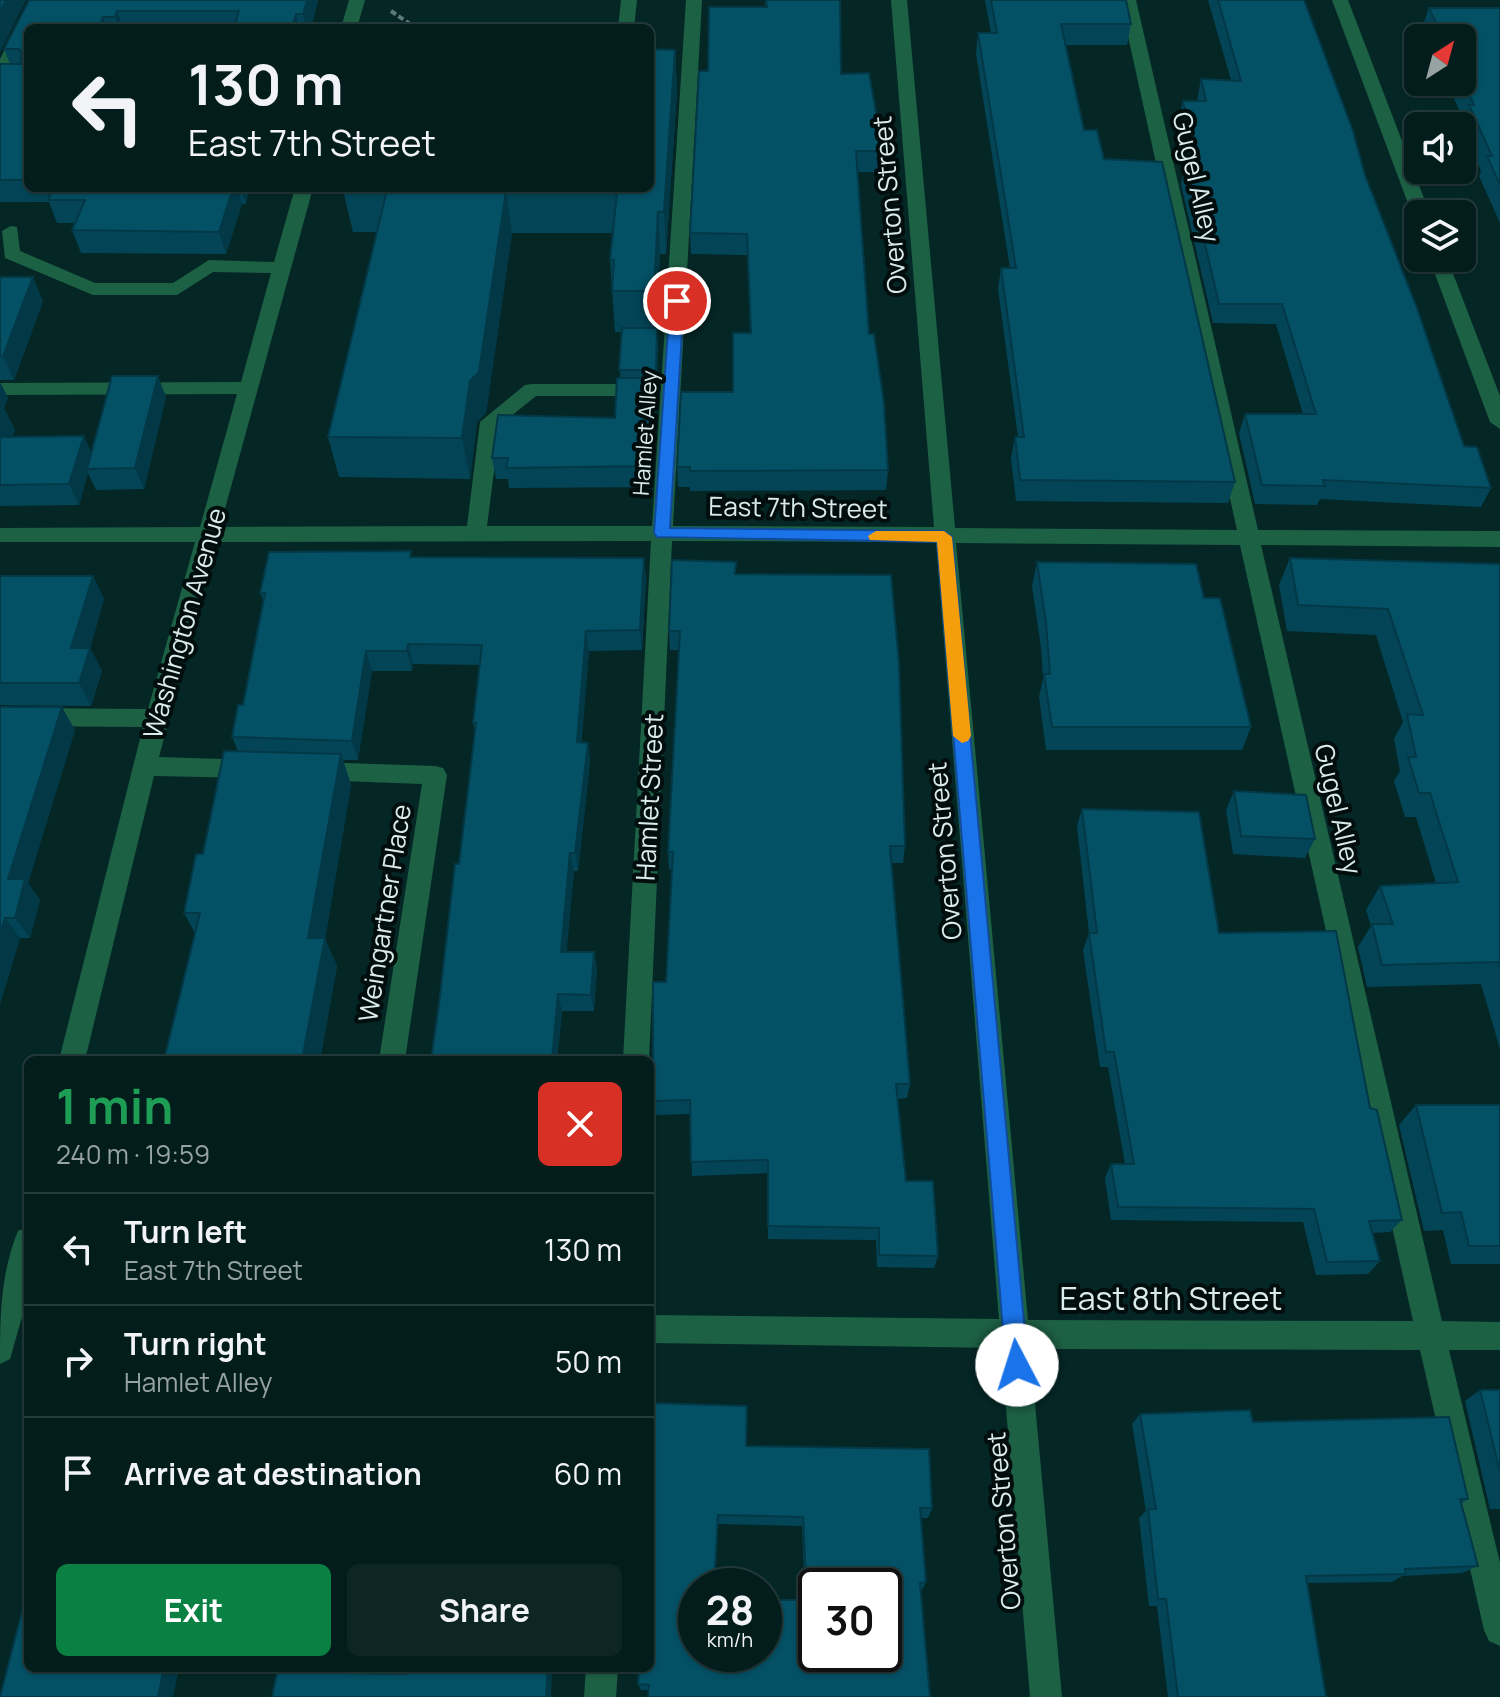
<!DOCTYPE html>
<html lang="en">
<head>
<meta charset="utf-8">
<style>
	:root { --surface:#031d1c; --page:#0d2625; --text:#f1f3f6; --muted:#97a2a3; --line:#243b3b; --accent:#0b8043 }
	body { margin:0; font-family:Manrope,sans-serif; background:var(--page); color:var(--text); height:100vh; display:flex; flex-direction:column; font-size:30px; white-space:nowrap }
	* { box-sizing:border-box; margin:0 }
	p { font-size:26px; color:var(--muted) }
	.icon { flex:none; width:44px; height:44px; fill:none; stroke:currentColor; stroke-width:2; stroke-linecap:round; stroke-linejoin:round }
	.map { position:relative; flex:1; overflow:hidden }
	.panel { position:absolute; left:24px; top:1056px; width:630px; height:616px; display:flex; flex-direction:column; background:var(--surface); border-radius:12px; box-shadow:0 2px 6px #0004,0 0 0 2px var(--line) }
	.panel>* { flex:none }
	.top-card { position:absolute; left:24px; top:24px; width:630px; height:168px; border-radius:12px; box-shadow:0 2px 6px #0004,0 0 0 2px var(--line); background:#031d1c; color:var(--text); overflow:hidden }
	.needle { width:52px; rotate:36deg }
	.fabs { position:absolute; left:1404px; top:24px; display:grid; gap:16px }
	.fabs a { display:grid; place-items:center; width:72px; height:72px; border-radius:12px; background:var(--surface); box-shadow:0 2px 6px #0004,0 0 0 2px var(--line); font-size:40px }
	.speed { position:absolute; left:678px; top:1568px; display:flex; gap:16px; font-size:40px; font-weight:700; text-align:center }
	.speed>* { display:grid; place-content:center; width:104px; height:104px; border-radius:50%; background:var(--surface); box-shadow:0 2px 6px #0004,0 0 0 2px var(--line); line-height:1 }
	.speed small { font-size:20px; font-weight:400 }
	.speed .limit { border:4px solid #111; border-radius:12px; background:#fff; color:#111 }
	.pin { position:absolute; display:grid; place-items:center; width:68px; height:68px; color:#fff; margin:-34px; border:4px solid #fff; border-radius:50%; box-shadow:0 2px 8px #0007 }
	.me { position:absolute; width:88px; margin:-44px; rotate:355deg; stroke-linejoin:round; filter:drop-shadow(0 0 6px #0008) }
	.turn { display:flex; align-items:center; gap:28px; height:168px; padding:0 32px; font-size:36px }
	.turn .icon { width:104px; height:104px; stroke-width:2.5 }
	.turn b { display:block; font-size:56px; line-height:68px }
	.round { display:grid; place-items:center; flex:none; width:84px; height:84px; border-radius:12px; background:var(--page) }
	.overview { display:flex; align-items:center; justify-content:space-between; height:136px; padding:0 32px }
	h1 { font-size:48px; font-weight:700; line-height:60px; color:#1e9e55 }
	.button { display:flex; gap:16px; margin-top:auto; padding:16px 32px }
	.button a { flex:1; height:92px; border-radius:12px; background:var(--accent); color:#fff; font-size:32px; font-weight:700; line-height:92px; text-align:center }
	.button a+a { background:var(--page); color:var(--text) }
	ul { padding:0; list-style:none }
	li { display:flex; align-items:center; gap:24px; height:112px; padding:0 32px; border-top:2px solid var(--line) }
	li div { flex:1 }
	li b { display:block; font-size:30px }
	li em { font-style:normal }
	.map>svg:first-child { display:block }
</style>
</head>
<body>
<div class="map">
<svg width="1500" height="1697" viewBox="0 0 1500 1697">
	<rect width="100%" height="100%" fill="#042726"/>
	<g fill="none" stroke-linecap="round" stroke-linejoin="round">
		<!-- path -->
		<path stroke="#5d7978" stroke-width="4" stroke-dasharray="6 3" stroke-linecap="butt" d="M391 11 416 28"/>
		<!-- minor -->
		<path fill="#1d6145" fill-rule="evenodd" d="M29 0H45L31 28H28V34L8 75 0 80V59Z
			M349 0H365L357 28H341Z
			M621 0H637L634 28H618Z
			M686 0H702L673 526 934 527 891 0H907L955 528 1237 530 1120 0H1136L1258 530 1500 531V547L1261 545 1442 1321 1500 1322V1350H1449L1500 1563V1646L1489 1641 1484 1630 1420 1350 1030 1349 1062 1697H1030L1001 1348 650 1343V1315L999 1319 936 542 672 541 649 1060H623L651 541 216 542 159 757 253 760 261 762 265 769 261 776 253 778 154 776 85 1060H59L143 727 0 726V708L148 709 195 542H0V528L200 527 237 394 0 395V383L241 382 271 273 213 272 177 295H93L5 258 2 231 11 226 17 227 20 251 95 283H173L209 260 274 262 295 188H313L220 527 467 526 480 422 525 385 532 384H648L658 390 648 396H536L500 425 487 526H652ZM956 543 1240 545 1413 1321 1028 1320Z
			M1332 0H1348L1430 214H1418V219L1412 214Z
			M1429 258H1447L1500 396V429L1490 422Z
			M314 762 435 766 443 768 447 775 405 1060H379L422 784 314 780 306 778 302 771 306 764Z
			M28 1227V1296L10 1359 0 1364C0 1318 0 1275 18 1231Z
			M586 1668H618L616 1697H584Z"/>
	</g>
	<!-- wall -->
	<path fill="#034557" fill-rule="evenodd" d="M29 0H318L311 28H28V188H249L246 204H242L226 254 81 253 72 230 76 223H57L49 202H0V64H10L4 49Z
		M765 0H840L841 74 883 151 882 172H857L869 334 888 470 886 490 690 491V487H678L677 467 733 392 750 333 747 255 691 254 690 233 708 71 765 7Z
		M985 0H1126L1131 24 1127 45H1066L1084 130 1104 159 1235 482 1228 503 1016 501 1011 458 1015 437H1018L998 289 1001 268H1010L976 54 978 33H991Z
		M1208 0H1304L1365 175 1464 446 1491 488 1481 507 1320 499 1317 505 1255 504 1239 433 1245 414H1303L1276 324 1213 323 1181 184 1186 164H1188L1178 120 1183 101H1197L1201 79 1231 80Z
		M1429 8H1500V223L1479 176 1481 171 1461 125 1463 119 1447 82H1462V38H1427L1422 28Z
		M675 50 677 91 666 254H660L656 328 658 339 657 381H655L656 399 651 487 509 488 508 479H496L492 458 615 418 620 378 621 332H615L610 260 612 233H512L486 413 477 422 470 479 339 477 328 437 377 232H353L343 190Z
		M0 277 43 301 14 380H0Z
		M0 382 8 398 4 408 15 430 12 437 91 453 166 397 144 489 96 490 88 473 79 505 0 506Z
		M412 557 644 558 646 579 642 650 589 651 581 743H588L590 762 578 871H574L566 952H594L597 969 594 1011H562L557 1060H431L459 864 475 732 473 723 480 665 413 664 412 671H372L358 760H343L351 785 325 939 337 966 320 1060H164L195 933 184 913 238 751 232 737 243 705 263 600 260 593Z
		M1290 558 1500 564V1049L1481 984 1367 987 1358 947 1371 926 1366 910 1380 886 1436 883 1416 817H1405L1394 781 1400 771 1394 739 1403 722 1376 635 1287 631 1279 585Z
		M1037 562 1204 598 1251 727 1242 750H1046L1039 697 1043 679 1041 647 1032 586Z
		M736 574 905 846 903 863H891L910 1084 907 1098 897 1099 906 1181 938 1256 934 1268 877 1267 876 1240 768 1239V1173L692 1176 690 1114 655 1115 653 1101 666 982 672 869H669L668 852 679 650H670L669 631Z
		M0 576H93L104 599 90 648 102 671 91 706 0 705Z
		M0 707 75 730 28 883 40 900 30 938H20L0 1004Z
		M1234 791 1315 839 1305 858 1233 854 1226 810Z
		M1082 809 1219 933 1370 1108 1402 1220 1390 1232 1372 1233 1380 1261 1368 1274 1316 1275 1303 1222 1111 1220 1105 1178 1111 1164H1125L1108 1067H1100L1083 950 1089 933 1077 826Z
		M1416 1105H1500V1264H1451L1443 1230 1424 1231 1399 1125Z
		M1480 1390H1500V1509H1490L1465 1401Z
		M1140 1414 1253 1422 1468 1499 1461 1504 1478 1566 1462 1573 1402 1576 1392 1582 1307 1583 1326 1697H1168L1157 1606H1149L1139 1518 1146 1511 1132 1424Z
		M747 1446 932 1508 928 1518H921L926 1582 922 1590 649 1690H641L638 1684ZM718 1524 802 1526 805 1600 696 1654Z"/>
	<!-- shaded-wall -->
	<path fill="#033847" d="M6 0H26L0 52V12Z
		M307 0H318L311 28H306L303 14Z
		M117 11 123 28H119L115 17Z
		M296 14 299 28H292Z
		M103 17 107 28H99Z
		M675 50 677 91 666 254 664 212Z
		M233 188H238L242 204 226 254 219 232Z
		M241 188H249L246 204Z
		M506 191 512 233 486 413 477 422 470 479 462 438 470 381Z
		M658 212 660 254 656 332 654 291Z
		M33 277 43 301 14 380 3 356Z
		M158 376 166 397 144 489 135 468Z
		M655 378 656 399 651 487 650 466Z
		M0 382 8 398 4 408 15 430 0 468Z
		M84 436 93 457 87 469 88 473 79 505 69 484Z
		M644 558 646 579 642 650 640 630Z
		M93 576 104 599 86 661 90 648 102 671 91 706 79 683 71 648Z
		M586 631 589 651 580 762 577 742Z
		M408 644 413 664 412 671 407 651Z
		M366 651 372 671 358 760 352 741Z
		M62 707 75 730 28 883 40 900 30 938 15 918 8 879Z
		M588 743 590 762 578 871 575 853Z
		M341 754 351 785 325 939 337 966 320 1060H302L308 938Z
		M570 853 574 871 565 969 561 952Z
		M5 918 20 938 0 1004V934Z
		M594 952 597 969 594 1011 591 995Z
		M558 994 562 1011 557 1060H552Z
		M718 1515V1524L715 1586H714Z
		M164 1668H179L173 1697H158Z
		M548 1668H552L551 1697H546Z"/>
	<!-- building -->
	<path fill="#045065" stroke="#033847" stroke-width="2" fill-rule="evenodd" d="M0 0H6L0 12Z
		M29 0H307L303 14H296L292 28H234L239 11H117L115 17H103L99 28H28V180H0V64H21L22 52 19 49H4Z
		M766 0H840L841 74 869 73 883 151H856L869 334H874L884 403 888 470 690 471V467H677L681 392H733V333H751L747 234 690 233 699 71H708L709 7H767Z
		M991 0H1126L1131 24H1061L1084 130H1097L1104 159 1162 162 1235 482 1020 480 1015 437H1024L1001 268H1016L978 33H997Z
		M1218 0H1304L1353 131 1365 175 1417 308 1464 446 1477 447 1491 488 1323 480 1325 486 1262 485 1245 414H1316L1282 304H1219L1186 164 1195 165 1191 153H1194L1183 101H1206L1201 79 1241 81Z
		M1429 8H1500V185L1487 156H1492L1469 105H1474L1462 79V38H1443Z
		M650 49 675 50 664 212H658L654 291H612L614 260H610L617 192 506 191 479 372 470 381 462 438 328 437 387 190H343V188H650Z
		M53 188H233L219 232 72 230 85 200H48Z
		M0 277H33L3 356H0Z
		M622 328H657L656 370H619Z
		M112 376H158L135 468 87 469Z
		M617 378H655L650 466 506 468 508 458H492L498 415 615 418Z
		M84 436 69 484 0 485V437Z
		M411 551 410 557 644 558 640 630 586 631 577 742 588 743 575 853H570L561 952H594L591 995 558 994 552 1060H431L439 1004 455 864H459L476 723H473L482 645 408 644 407 651H366L352 741 232 737 238 705H243L265 593H260L269 552Z
		M1290 558 1500 564V967L1498 962 1382 965 1372 924H1393L1380 886 1458 882 1430 793H1419L1408 757H1416L1407 714 1423 715 1388 609 1298 605Z
		M672 560 736 562 735 574 891 575 899 663 905 846H890L910 1084H896L906 1181H933L938 1256 879 1255V1228L768 1226V1160L691 1162 690 1100 653 1101V982H666L673 852H668L680 631H669Z
		M1037 562 1196 564 1204 598H1220L1251 727H1052L1044 674H1050L1046 623Z
		M0 576H93L71 648H90L79 683H0Z
		M0 707H62L8 879H25L15 918H5L0 934Z
		M224 751 341 754 308 938H325L302 1060H164L200 913H184L196 854H203Z
		M1234 791 1306 795 1315 839 1241 836Z
		M1082 809 1199 812 1219 933 1336 931 1370 1108 1377 1110 1402 1220 1369 1221 1380 1261 1327 1262 1314 1209 1118 1207 1111 1164H1134L1114 1052H1106L1089 933H1097Z
		M1416 1105H1500V1246H1469L1461 1212 1442 1213Z
		M1480 1390H1500V1472Z
		M650 1403 747 1406 746 1446 929 1449 932 1508H920L926 1582 920 1583 930 1697H648L649 1685 638 1684 639 1668H650ZM718 1515 803 1517 807 1600H764V1654H696V1586H714ZM816 1586H884V1654H816Z
		M1250 1410 1253 1422 1449 1417 1468 1499H1460L1478 1566 1405 1569 1406 1574 1306 1576 1326 1697H1178L1166 1599H1158L1148 1509H1156L1140 1414Z
		M28 1588V1668H164L158 1697H0Z
		M407 1668H548L546 1697H272L277 1672 406 1674Z"/>
	<!-- route -->
	<path fill="#1a73e8" stroke="#114b97" stroke-width="2" d="M677 297 684 301 670 528 944 531 952 537 1028 1365 1025 1373 1017 1376 1009 1373 1006 1365 937 542 657 537 654 533 670 301Z"/>
	<!-- slow -->
	<path fill="#f59e0b" d="M876 531H944L952 537 971 736 968 741 962 743 953 736 937 542 870 540 868 536Z"/>
	<g text-anchor="middle" dominant-baseline="central" stroke-width="8" stroke-linejoin="round" paint-order="stroke">
		<!-- far-street labels -->
		<g font-size="22" fill="#d9eceb" stroke="#020d0d">
			<text transform="translate(645 433) rotate(-86)">Hamlet Alley</text>
		</g>
		<!-- street labels -->
		<g font-size="26" fill="#d9eceb" stroke="#020d0d">
			<text transform="translate(1197 177) rotate(77)">Gugel Alley</text>
			<text transform="translate(889 205) rotate(-95)">Overton Street</text>
			<text transform="translate(798 507) rotate(1)">East 7th Street</text>
			<text transform="translate(184 623) rotate(-74)">Washington Avenue</text>
			<text transform="translate(649 797) rotate(-87)">Hamlet Street</text>
			<text transform="translate(1339 809) rotate(77)">Gugel Alley</text>
			<text transform="translate(944 851) rotate(-95)">Overton Street</text>
			<text transform="translate(384 913) rotate(-81)">Weingartner Place</text>
			<text transform="translate(1003 1521) rotate(-95)">Overton Street</text>
		</g>
		<!-- near-street labels -->
		<g font-size="32" fill="#d9eceb" stroke="#020d0d">
			<text x="1171" y="1298">East 8th Street</text>
		</g>
	</g>
</svg>
<div class="fabs">
<a><svg class="needle" viewBox="-14 -14 28 28"><path d="M0-13l5 13h-10z" fill="#e53935"/><path d="M0 13l5-13h-10z" fill="#97a2a3"/></svg></a>
<a><svg class="icon" aria-label="sound" viewBox="0 0 24 24"><path d="M4 9h4l5-4v14l-5-4H4zM17 9q2 3 0 6"/></svg></a>
<a><svg class="icon" aria-label="layers" viewBox="0 0 24 24"><path d="M12 4l9 5-9 5-9-5zM3 14l9 5 9-5"/></svg></a>
</div>
<div class="speed"><div>28<small>km/h</small></div><div class="limit">30</div></div>
<div class="pin" style="left:677px;top:301px;background:#d93025"><svg class="icon" aria-label="arrive" viewBox="0 0 24 24"><path d="M6 21V4h12l-3 4 3 4H6"/></svg></div>
<svg class="me" style="left:1017px;top:1365px" viewBox="-20 -20 40 40"><circle r="19" fill="#fff"/><path d="M0-13L10 11 0 6-10 11z" fill="#1a73e8"/></svg>
<div class="top-card">
<div class="turn"><svg class="icon" aria-label="left" viewBox="0 0 24 24"><path d="M17 20v-9H6M10 6l-5 5 5 5"/></svg><div><b>130 m</b>East 7th Street</div></div>
</div>
<section class="panel">
<div class="overview"><div><h1>1 min</h1><p>240 m · 19:59</p></div><a class="round" style="background:#d93025;color:#fff"><svg class="icon" aria-label="close" viewBox="0 0 24 24"><path d="M6 6l12 12M18 6L6 18"/></svg></a></div>
<ul>
<li><svg class="icon" aria-label="left" viewBox="0 0 24 24"><path d="M17 20v-9H6M10 6l-5 5 5 5"/></svg><div><b>Turn left</b><p>East 7th Street</p></div><em>130 m</em></li>
<li><svg class="icon" aria-label="right" viewBox="0 0 24 24"><path d="M7 20v-9h11M14 6l5 5-5 5"/></svg><div><b>Turn right</b><p>Hamlet Alley</p></div><em>50 m</em></li>
<li><svg class="icon" aria-label="arrive" viewBox="0 0 24 24"><path d="M6 21V4h12l-3 4 3 4H6"/></svg><div><b>Arrive at destination</b></div><em>60 m</em></li>
</ul>
<div class="button"><a>Exit</a><a>Share</a></div>
</section>
</div>
</body>
</html>
